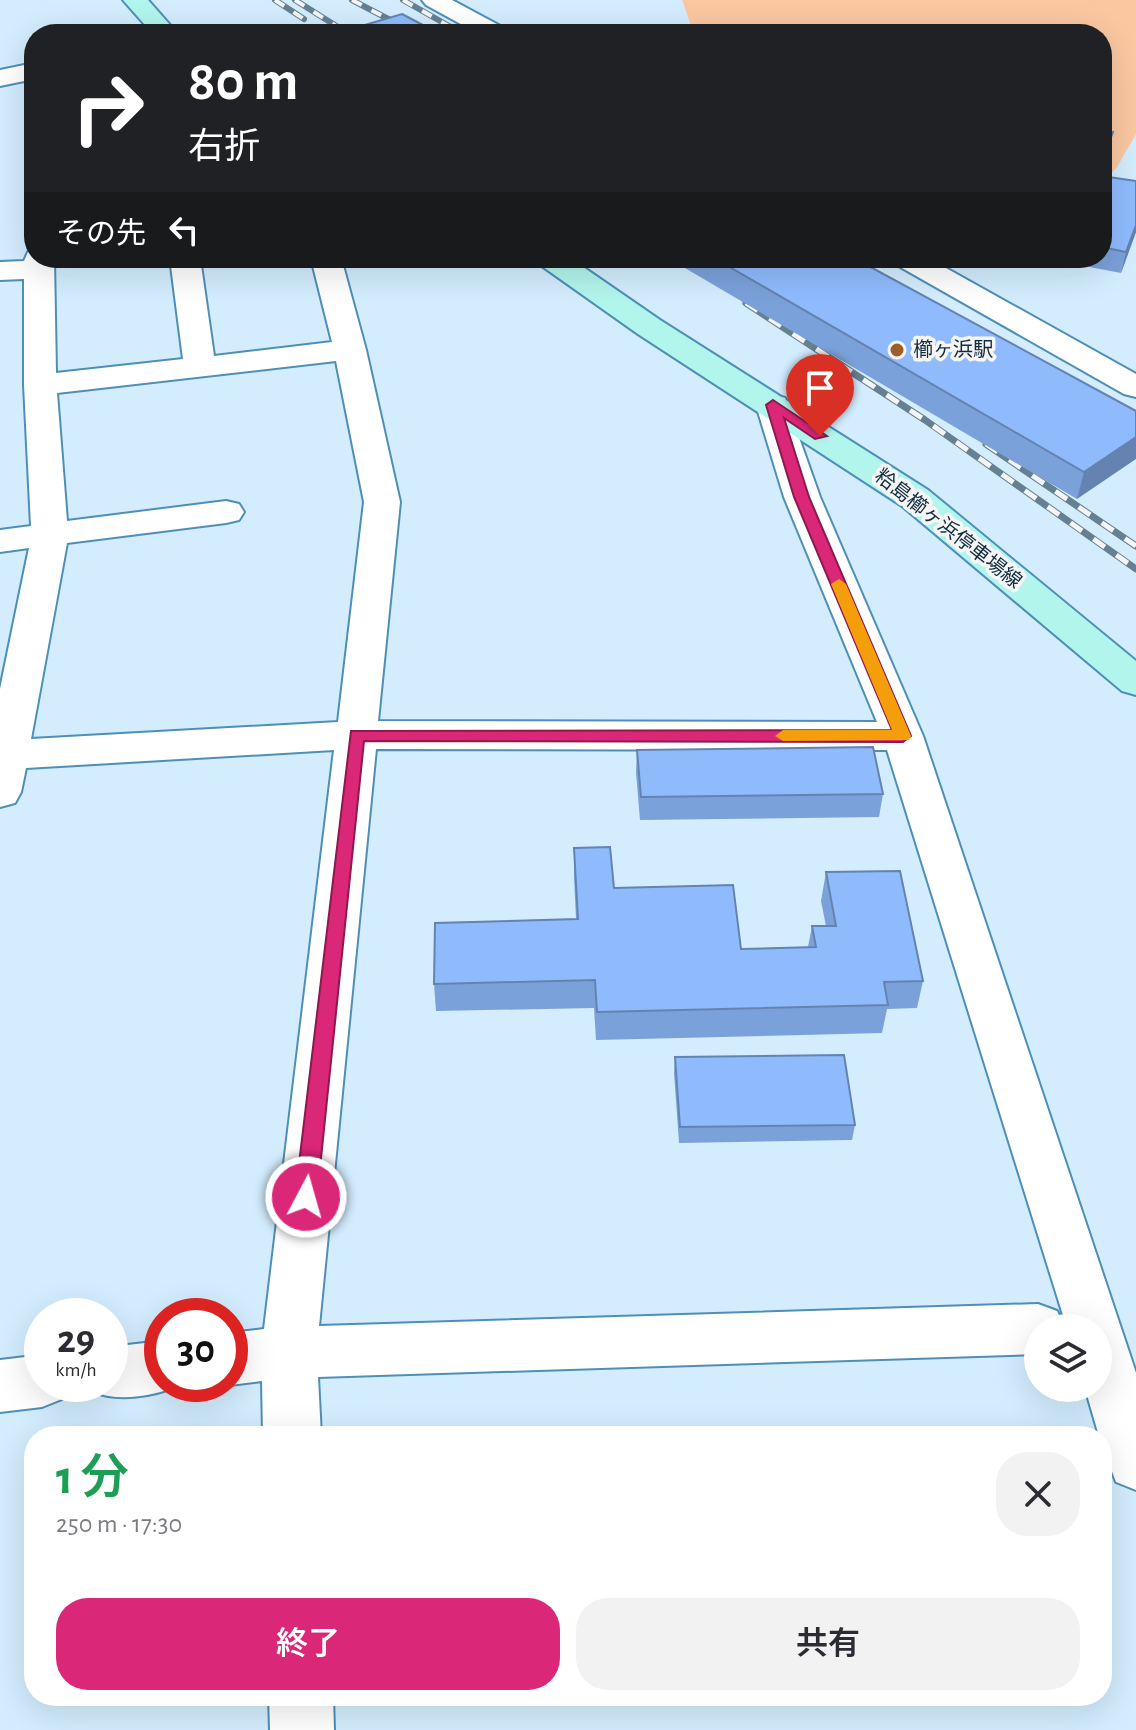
<!DOCTYPE html>
<html lang="ja">
<head>
<meta charset="utf-8">
<style>
	:root { --surface:#fff; --page:#f2f2f3; --text:#2b2b33; --muted:#7c7c81; --accent:#db2777 }
	body { margin:0; font-family:"Alegreya Sans","Noto Sans JP",sans-serif; background:var(--page); color:var(--text); height:100vh; display:flex; flex-direction:column; font-size:30px; white-space:nowrap }
	* { box-sizing:border-box; margin:0 }
	p { font-size:26px; color:var(--muted) }
	.icon { flex:none; width:44px; height:44px; fill:none; stroke:currentColor; stroke-width:2; stroke-linecap:round; stroke-linejoin:round }
	.map { position:relative; flex:1; overflow:hidden }
	.sheet { position:absolute; left:24px; top:1426px; width:1088px; height:280px; display:flex; flex-direction:column; background:var(--surface); border-radius:32px; box-shadow:0 8px 32px #0002 }
	.sheet>* { flex:none }
	.guide { position:absolute; left:24px; top:24px; width:1088px; height:244px; border-radius:32px; box-shadow:0 8px 32px #0002; background:#202124; color:#fff; overflow:hidden }
	.tools { position:absolute; left:1024px; top:1314px; display:grid; gap:16px }
	.tools a { display:grid; place-items:center; width:88px; height:88px; border-radius:50%; background:var(--surface); box-shadow:0 8px 32px #0002; font-size:40px }
	.speed { position:absolute; left:24px; top:1298px; display:flex; gap:16px; font-size:40px; font-weight:700; text-align:center }
	.speed>* { display:grid; place-content:center; width:104px; height:104px; border-radius:50%; background:var(--surface); box-shadow:0 8px 32px #0002; line-height:1 }
	.speed small { font-size:20px; font-weight:400 }
	.speed .limit { border:12px solid #d22; background:#fff; color:#111 }
	.pin { position:absolute; display:grid; place-items:center; width:68px; height:68px; color:#fff; margin:-82px -34px; border-radius:50% 50% 50% 0; rotate:-45deg; box-shadow:0 0 8px #0007 }
	.pin .icon { rotate:45deg }
	.me { position:absolute; width:88px; margin:-44px; rotate:6deg; stroke-linejoin:round; filter:drop-shadow(0 0 6px #0008) }
	.turn { display:flex; align-items:center; gap:28px; height:168px; padding:0 32px; font-size:36px }
	.turn .icon { width:104px; height:104px; stroke-width:2.5 }
	.turn b { display:block; font-size:56px; line-height:68px }
	.then { display:flex; align-items:center; height:76px; padding:0 32px; background:#0003; gap:16px; font-size:30px }
	.round { display:grid; place-items:center; flex:none; width:84px; height:84px; border-radius:32px; background:var(--page) }
	.head { display:flex; align-items:center; justify-content:space-between; height:136px; padding:0 32px }
	h1 { font-size:48px; font-weight:600; line-height:60px; color:#1e9e55 }
	.action { display:flex; gap:16px; margin-top:auto; padding:16px 32px }
	.action a { flex:1; height:92px; border-radius:32px; background:var(--accent); color:#fff; font-size:32px; font-weight:600; line-height:92px; text-align:center }
	.action a+a { background:var(--page); color:var(--text) }
	.map>svg:first-child { display:block }
</style>
</head>
<body>
<div class="map">
<svg width="1136" height="1730" viewBox="0 0 1136 1730">
	<rect width="100%" height="100%" fill="#d3edfe"/>
	<!-- green -->
	<path fill="#fac7a1" d="M682 0H1136V134L1117 167 1102 184V34H694Z"/>
	<g fill="none" stroke-linecap="round" stroke-linejoin="round">
		<defs>
			<path id="street" d="M422 0H452L506 29 509 34H479L426 5Z
				M34 63V79L0 86V70Z
				M34 250V258H54L56 373 183 359 170 258H200L214 356 332 342 311 258H341L366 350 400 502 378 721 877 722 784 497 756 405 761 398 773 395 785 398 820 497 923 736 1136 1373V1490L1116 1482 1102 1445V1436H1099L1085 1388H1098V1328H1067L887 750 376 749 319 1326 1038 1304 1057 1311 1065 1328H1038V1354L318 1377 321 1436H263L262 1381 230 1385 228 1384 230 1333 264 1329 334 750 26 768 21 792 15 803 0 807V689L29 548 0 552V530L31 526 24 385V279L0 280V262L24 261 28 252ZM336 361 364 502 338 722 31 739 67 543 226 523 239 520 244 512 239 504 226 501 67 521 57 393Z
				M891 258H928L1136 374V397L1124 394 895 264Z
				M162 1341V1384L182 1385C152 1396 120 1403 90 1391L87 1384H110V1347Z
				M42 1355V1384H69L62 1399 42 1407 0 1412V1360Z
				M269 1696H333L334 1730H270Z"/>
			<path id="secondary" d="M123 0H148L178 34H153Z
				M535 258H570L660 320 928 490 1136 661V695L1122 691 902 506 638 334 539 264Z"/>
		</defs>
		<!-- street casing -->
		<use href="#street" stroke="#4e8fb8" stroke-width="4"/>
		<!-- secondary casing -->
		<use href="#secondary" stroke="#4e8fb8" stroke-width="4"/>
		<!-- street -->
		<use href="#street" fill="#fff" fill-rule="evenodd"/>
		<!-- secondary -->
		<use href="#secondary" fill="#b2f5ec" fill-rule="evenodd"/>
		<defs>
			<path id="rail-far1" d="M275 0 304 19
				M295 0 349 34
				M352 0 417 34
				M403 0 463 34"/>
			<path id="rail" d="M746 303 925 420 1136 569
				M986 444 1136 546"/>
		</defs>
		<!-- rail-far1 casing -->
		<use href="#rail-far1" stroke="#658091" stroke-width="6"/>
		<!-- rail casing -->
		<use href="#rail" stroke="#658091" stroke-width="7"/>
		<!-- rail-far1 -->
		<use href="#rail-far1" stroke="#f5f5f5" stroke-width="4" stroke-dasharray="11" stroke-linecap="butt"/>
		<!-- rail -->
		<use href="#rail" stroke="#f5f5f5" stroke-width="5" stroke-dasharray="14" stroke-linecap="butt"/>
	</g>
	<!-- wall -->
	<path fill="#7ba1da" d="M1102 176 1136 181V232L1121 273 1068 263 1070 258H1102Z
		M668 258H854L1136 411 1077 499Z
		M637 750 883 794 879 817 640 820 636 773Z
		M574 848 614 888 741 949 808 947 812 926H826L821 901 826 872 923 981 917 1008 887 1009 882 1033 596 1040 594 1008 436 1011 434 984 576 919 574 876Z
		M675 1057 855 1125 852 1140 679 1143 674 1073Z"/>
	<!-- shaded-wall -->
	<path fill="#6483b1" d="M1113 132 1110 146 1102 166V160Z
		M1136 225V232L1121 273 1126 252Z
		M1136 437V459L1077 499 1084 472Z"/>
	<!-- building -->
	<path fill="#8fbbfd" stroke="#6483b1" stroke-width="2" d="M402 14 440 34H334Z
		M1102 130 1113 132 1102 160Z
		M1102 176 1136 181V225L1126 252 1102 247Z
		M714 258H854L1136 411V437L1084 472Z
		M873 747 883 794 641 797 637 750Z
		M610 847 614 888 733 885 741 949 816 947 812 926H836L826 872 900 871 923 981 884 982 888 1005 597 1012 595 980 434 984 435 923 578 919 574 848Z
		M844 1055 855 1125 680 1127 675 1057Z"/>
	<!-- route -->
	<path fill="#db2777" stroke="#8e194d" stroke-width="2" d="M773 400 827 436 815 439 784 418 809 497 911 736 903 742 364 741 317 1197 314 1204 306 1207 298 1204 295 1197 351 731 892 730 794 497 766 405Z"/>
	<!-- slow -->
	<path fill="#f59e0b" d="M839 579 846 584 911 736 909 740 783 741 775 736 783 730H892L831 584Z"/>
	<!-- markers -->
	<circle fill="#9e5e27" stroke="#f5f5f5" stroke-width="3" cx="897" cy="350" r="8"/>
	<g text-anchor="middle" dominant-baseline="central" stroke-width="7" stroke-linejoin="round" paint-order="stroke">
		<!-- far-poi labels -->
		<g font-size="20" fill="#112c3d" stroke="#f5f5f5" text-anchor="start">
			<text x="913" y="350">櫛ヶ浜駅</text>
		</g>
		<!-- far-street labels -->
		<g font-size="20" fill="#112c3d" stroke="#f5f5f5">
			<text transform="translate(948 529) rotate(38)">粭島櫛ヶ浜停車場線</text>
		</g>
	</g>
</svg>
<div class="tools">
<a><svg class="icon" aria-label="layers" viewBox="0 0 24 24"><path d="M12 4l9 5-9 5-9-5zM3 14l9 5 9-5"/></svg></a>
</div>
<div class="speed"><div>29<small>km/h</small></div><div class="limit">30</div></div>
<div class="pin" style="left:820px;top:436px;background:#d93025"><svg class="icon" aria-label="arrive" viewBox="0 0 24 24"><path d="M6 21V4h12l-3 4 3 4H6"/></svg></div>
<svg class="me" style="left:306px;top:1197px" viewBox="-20 -20 40 40"><circle r="17" fill="#db2777" stroke="#fff" stroke-width="3"/><path d="M0-11L8 9 0 5-8 9z" fill="#fff"/></svg>
<div class="guide">
<div class="turn"><svg class="icon" aria-label="right" viewBox="0 0 24 24"><path d="M7 20v-9h11M14 6l5 5-5 5"/></svg><div><b>80 m</b>右折</div></div>
<div class="then">その先<svg class="icon" aria-label="left" viewBox="0 0 24 24"><path d="M17 20v-9H6M10 6l-5 5 5 5"/></svg></div>
</div>
<section class="sheet">
<div class="head"><div><h1>1 分</h1><p>250 m · 17:30</p></div><a class="round"><svg class="icon" aria-label="close" viewBox="0 0 24 24"><path d="M6 6l12 12M18 6L6 18"/></svg></a></div>
<div class="action"><a>終了</a><a>共有</a></div>
</section>
</div>
</body>
</html>
